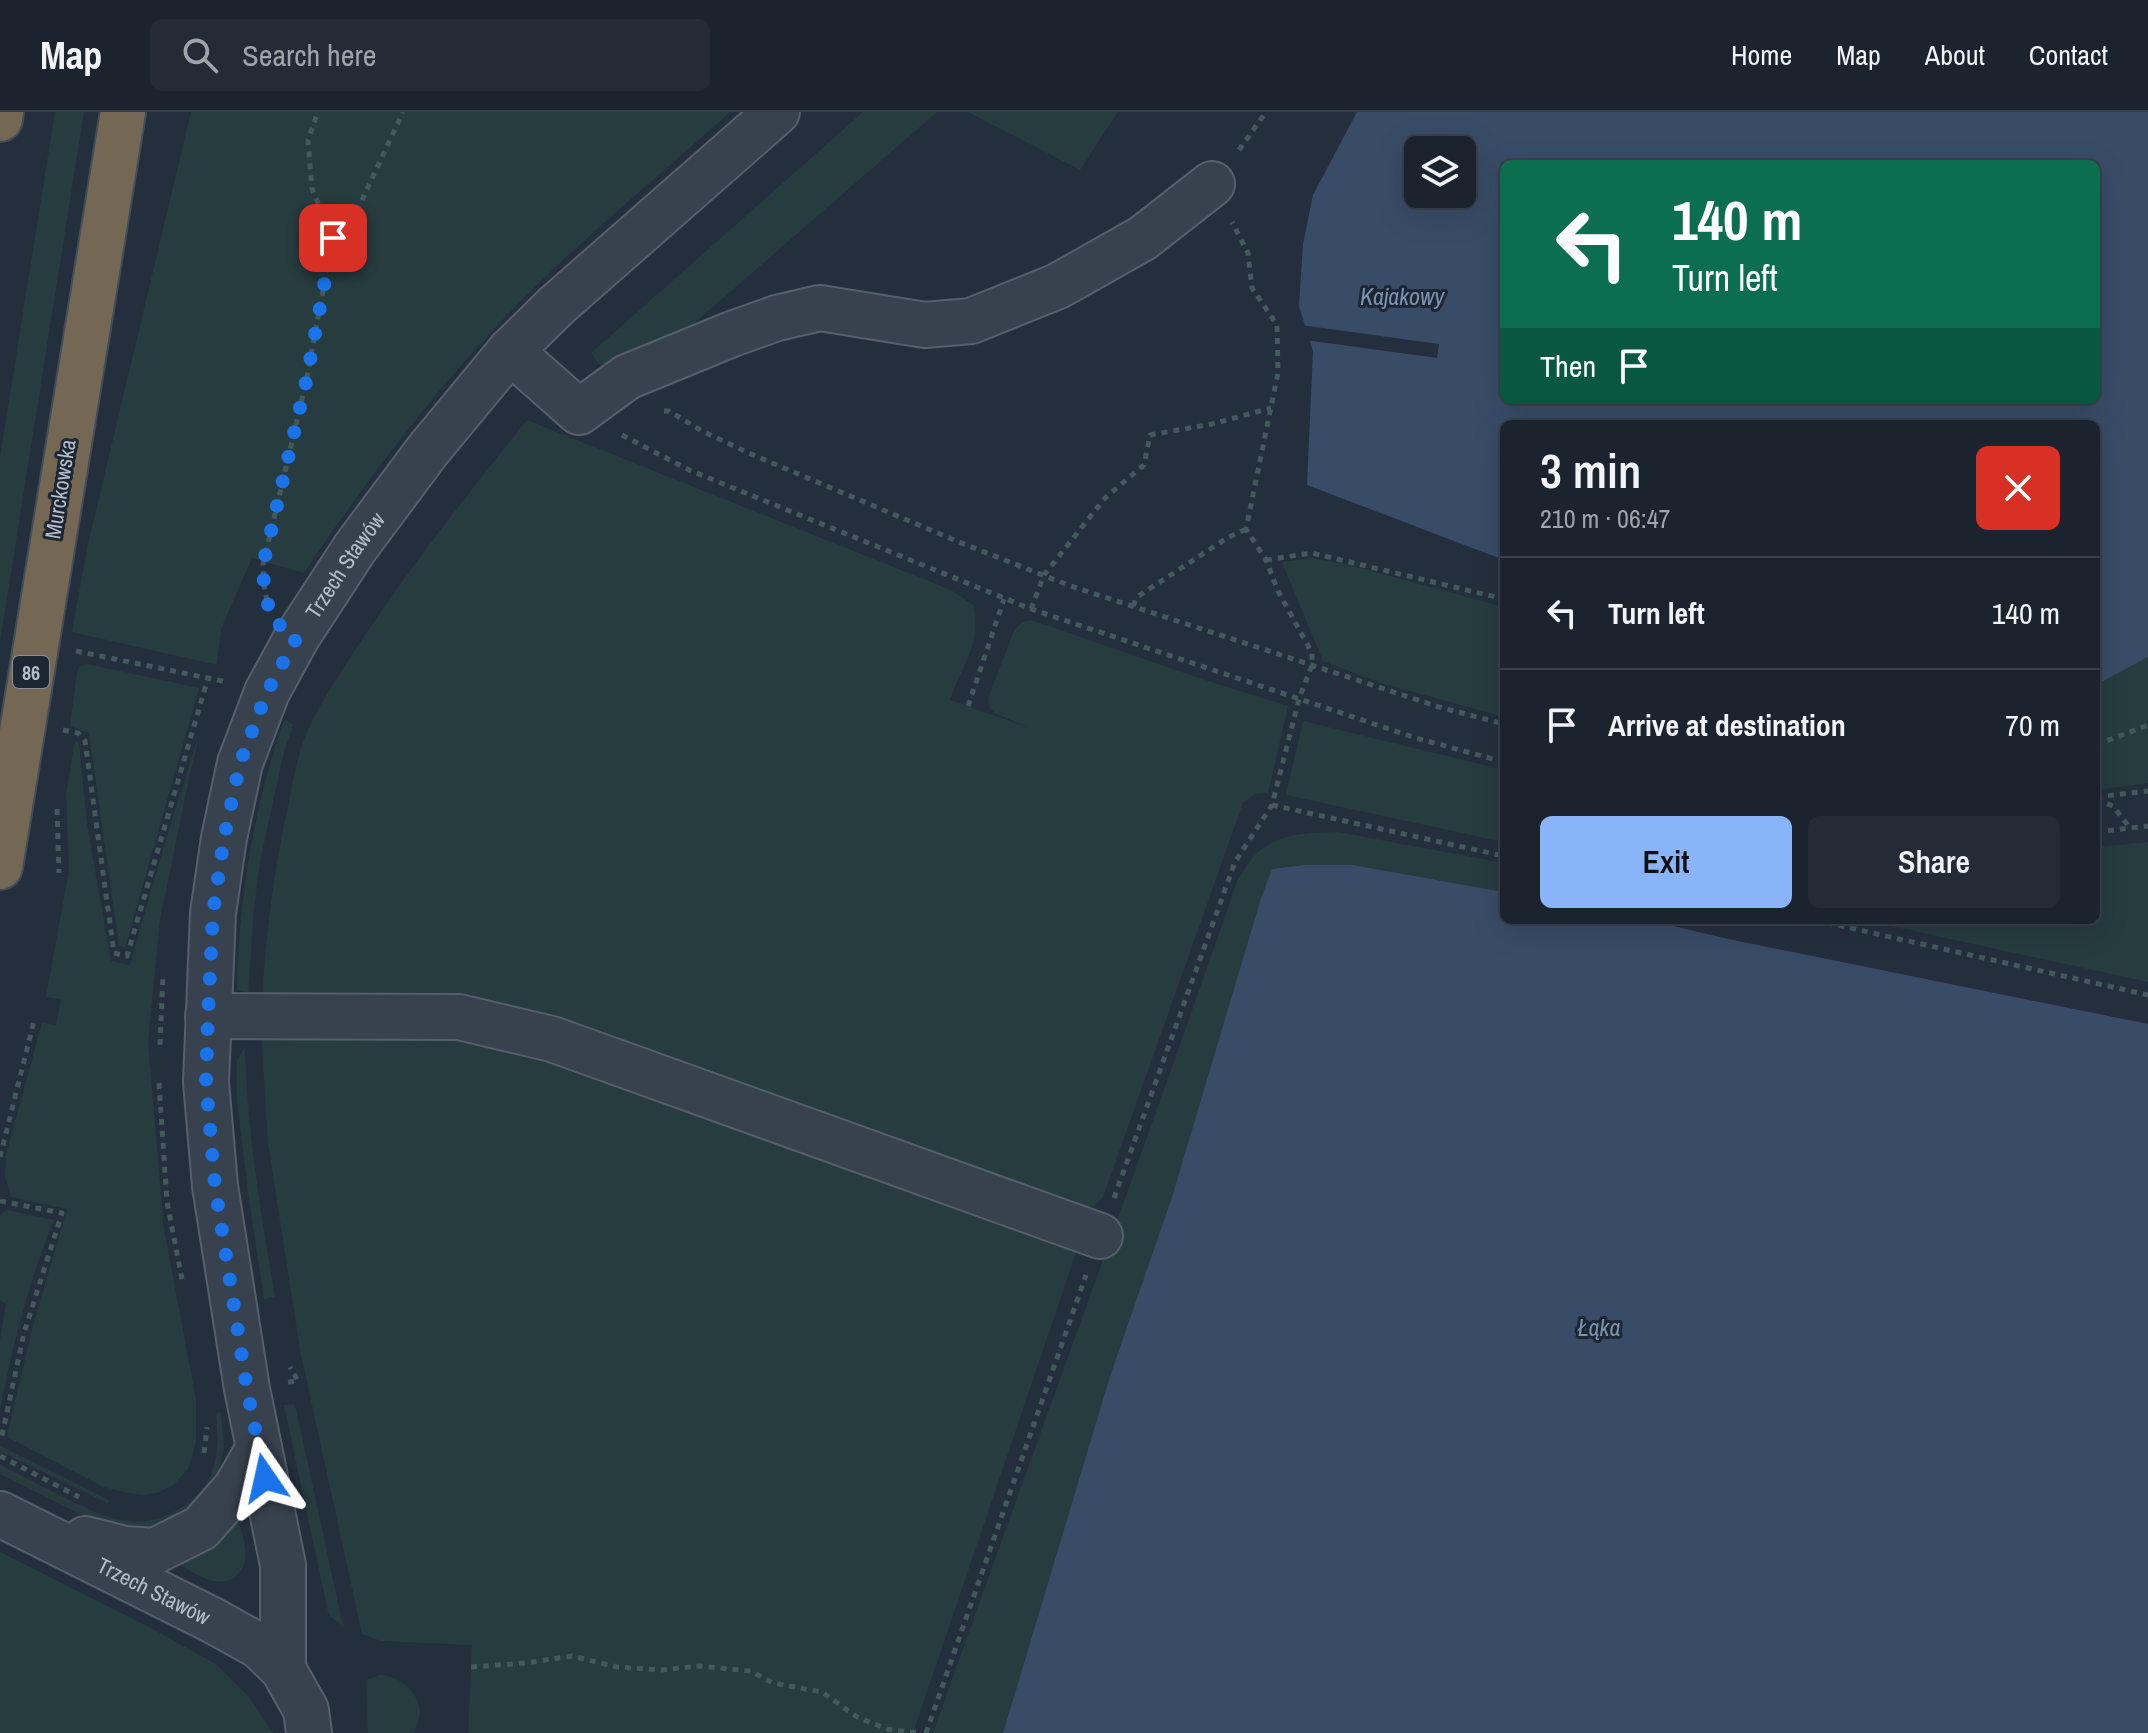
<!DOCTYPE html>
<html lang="en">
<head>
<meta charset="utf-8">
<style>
	:root { --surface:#1b232e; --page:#242b36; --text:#f1f3f6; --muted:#a0a4aa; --line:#39404a; --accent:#8ab4f8 }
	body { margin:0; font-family:"Archivo Narrow",sans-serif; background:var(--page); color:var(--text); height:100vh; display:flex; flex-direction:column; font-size:30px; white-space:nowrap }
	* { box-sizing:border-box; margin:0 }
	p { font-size:26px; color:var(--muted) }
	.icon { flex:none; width:44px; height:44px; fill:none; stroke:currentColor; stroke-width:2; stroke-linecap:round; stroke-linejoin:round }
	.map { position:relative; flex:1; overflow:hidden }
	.details { position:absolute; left:1500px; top:308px; width:600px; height:504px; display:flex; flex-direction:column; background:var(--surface); border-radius:12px; box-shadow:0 8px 32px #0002,0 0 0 2px var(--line) }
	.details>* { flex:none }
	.hud { position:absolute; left:1500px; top:48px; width:600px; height:244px; border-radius:12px; box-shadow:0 8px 32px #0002,0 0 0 2px var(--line); background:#0b6e4f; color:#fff; overflow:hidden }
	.fabs { position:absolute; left:1404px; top:24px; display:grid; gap:16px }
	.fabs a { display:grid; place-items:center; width:72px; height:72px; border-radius:12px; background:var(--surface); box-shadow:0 8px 32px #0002,0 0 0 2px var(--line); font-size:40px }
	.pin { position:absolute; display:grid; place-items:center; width:68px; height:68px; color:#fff; margin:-34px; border-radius:16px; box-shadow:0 4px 12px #0006 }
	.me { position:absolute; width:88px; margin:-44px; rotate:349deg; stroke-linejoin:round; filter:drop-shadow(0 0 6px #0008) }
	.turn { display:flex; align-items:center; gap:28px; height:168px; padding:0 40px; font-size:36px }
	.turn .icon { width:104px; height:104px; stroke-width:2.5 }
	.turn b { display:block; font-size:56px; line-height:68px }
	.then { display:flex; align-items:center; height:76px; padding:0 40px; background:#0003; gap:16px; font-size:30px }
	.round { display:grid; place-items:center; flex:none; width:84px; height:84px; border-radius:12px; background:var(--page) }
	.head { display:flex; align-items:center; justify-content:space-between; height:136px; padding:0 40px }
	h1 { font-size:48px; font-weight:600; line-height:60px }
	.primary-button { display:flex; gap:16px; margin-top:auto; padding:16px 40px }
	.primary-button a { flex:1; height:92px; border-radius:12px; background:var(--accent); color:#111; font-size:32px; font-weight:600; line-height:92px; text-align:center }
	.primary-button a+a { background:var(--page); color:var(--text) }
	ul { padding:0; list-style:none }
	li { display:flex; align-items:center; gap:24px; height:112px; padding:0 40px; border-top:2px solid var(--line) }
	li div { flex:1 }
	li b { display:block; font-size:30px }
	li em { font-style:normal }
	header { display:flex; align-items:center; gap:48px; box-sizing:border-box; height:112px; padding:0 40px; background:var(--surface); border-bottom:2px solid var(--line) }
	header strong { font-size:38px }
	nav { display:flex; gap:44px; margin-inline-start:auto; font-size:28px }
	.search { width:560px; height:72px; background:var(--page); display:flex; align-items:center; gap:20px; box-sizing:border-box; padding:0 28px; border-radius:12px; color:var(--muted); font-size:30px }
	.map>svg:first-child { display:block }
</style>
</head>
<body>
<header>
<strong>Map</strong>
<div class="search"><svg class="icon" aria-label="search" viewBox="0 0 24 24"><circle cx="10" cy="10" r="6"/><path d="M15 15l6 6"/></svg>Search here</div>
<nav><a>Home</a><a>Map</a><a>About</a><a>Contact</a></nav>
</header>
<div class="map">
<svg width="2148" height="1621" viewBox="0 0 2148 1621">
	<rect width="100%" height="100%" fill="#242f3e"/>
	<!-- green -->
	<path fill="#263c3f" d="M55 0H84L0 530V345Z
		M191 0H730C663 61 592 118 528 182 444 266 370 362 304 461L252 446 221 517 217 553 72 520 87 436Z
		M863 0H937L699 207 663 234 618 255 599 252 591 241Z
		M968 0H1118L1080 58Z
		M527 308 951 478 973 493C983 531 961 554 950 588L1032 617 995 601 989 595 988 586 1013 521C1019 512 1023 508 1034 509L1205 568 1288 594 1268 681 1255 682 1243 691 1103 1085 1093 1096 1079 1099 701 971 262 887C266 821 274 755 289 690 293 670 296 650 303 631 314 599 335 570 353 541 406 460 466 384 527 308Z
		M1311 446 1350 453 1504 495V605L1381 571 1323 549 1282 450Z
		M2148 545V671L2096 678V573Z
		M87 552 199 576 125 836 119 834 89 621 70 614 77 560 79 555Z
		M284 608 293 612 283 644 260 750 254 796 248 881 237 878C236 857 239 837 240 816 246 745 261 674 284 608Z
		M1303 609 1504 658V730L1286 683Z
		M201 616 190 662 160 808 148 930 164 1117 196 1287V1329L191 1348 188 1357 173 1373 159 1380 144 1383 128 1381 104 1375 7 1325 31 1221 67 1097 11 1085 5 1064 6 1043 42 911 56 913 61 887 46 885 69 758 66 682 75 628 79 631 87 712 111 849 130 853 163 737Z
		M1338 720 1504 751V780L1353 753H1305L1272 757 1261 786 1172 1085 1110 1264 1003 1621H933C1034 1336 1139 1053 1238 767 1245 757 1252 744 1262 737 1284 720 1312 721 1338 720Z
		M2148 730V870L1863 808H2096V735Z
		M443 915 535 939 1078 1135 913 1621H468L472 1533 381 1529 362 1522 300 1238 268 1031 261 919Z
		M245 935C247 1019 261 1102 275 1185L264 1187 249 1088 237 988V948Z
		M6 1098 54 1108C28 1172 13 1232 0 1299V1228L6 1192 0 1188V1103Z
		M295 1292 343 1514 331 1505 328 1500 284 1293Z
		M221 1300 224 1335 217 1364 197 1394 154 1419 106 1415 0 1362V1353C20 1363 41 1374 61 1384 105 1406 143 1425 188 1391 219 1367 219 1338 216 1301Z
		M0 1334 109 1388 107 1391 10 1344 0 1339Z
		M238 1406C241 1419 248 1436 245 1449 244 1455 239 1461 235 1465 217 1478 194 1461 178 1451Z
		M0 1440 145 1513 216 1552 249 1585 273 1621H0Z
		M380 1563C400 1564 420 1580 420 1602 419 1608 416 1615 414 1621H368L366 1568Z"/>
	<!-- water -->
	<path fill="#394c67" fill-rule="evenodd" d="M1357 0H2148V545L2096 573V312H1504V448L1307 373 1313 239 1299 194 1303 132 1313 83ZM1418 38H1462V82H1418ZM1504 52H2096V288H1504Z
		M1305 753H1353L1504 780V808H1648L1728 827 2148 912V1621H1003L1110 1264 1172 1085 1261 786 1272 757Z"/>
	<!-- pier -->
	<path fill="#242f3e" d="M1301 213 1439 232 1437 246 1305 228Z"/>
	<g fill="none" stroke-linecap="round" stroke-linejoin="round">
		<defs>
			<g id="minor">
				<path d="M510 239 579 300 627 265 732 222 777 206 820 196 925 213 971 209 1058 174 1143 126 1212 72"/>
				<path d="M208 904 459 905 552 927 1100 1124"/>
				<path id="s1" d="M0 1402 212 1508 259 1534 283 1557 306 1598 309 1621"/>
				<path d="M85 1427 125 1437 155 1439 201 1416 236 1376 259 1336"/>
				<path id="s2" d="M283 1557V1453L247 1277 215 1074 206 970 213 801 224 726 240 651 267 580 297 525 355 436 428 338 510 239 557 193 777 0"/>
			</g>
			<path id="highway" d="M0 7 1 0
				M0 755 123 0"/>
		</defs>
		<!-- minor casing -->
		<use href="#minor" stroke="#565f6c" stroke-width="48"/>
		<!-- highway casing -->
		<use href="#highway" stroke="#434c59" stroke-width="48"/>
		<!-- path -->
		<path stroke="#44595c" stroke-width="5" stroke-dasharray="6 6" stroke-linecap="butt" d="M1239 38 1266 0
			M333 126 356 101 403 0
			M664 299H669L702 319 751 342 959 430 1068 473 1439 595 1504 612
			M622 323 689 358 1031 497 1416 626 1504 650
			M1266 448 1312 441 1504 487
			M267 489 264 473 263 453 306 270 333 126 312 77 308 28 318 0
			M1133 494 1137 485 1227 426 1246 417
			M1031 497 1044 463 1105 386 1144 353 1150 323 1212 312 1271 296
			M76 539 227 570
			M968 594 1004 487
			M63 618 78 621 85 629 114 841 127 844 208 566
			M2096 633 2148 613
			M2096 685 2148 679
			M2096 687 2113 694 2130 716
			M1272 693 1504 744
			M57 697 59 761
			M2096 720 2148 714
			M1815 808 2148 883
			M160 933 163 863
			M159 971 167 1090 182 1167
			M0 1045 34 909
			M1114 1086 1235 750 1272 693 1299 587 1312 553V541L1278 479 1266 448 1246 417 1278 261 1277 213 1252 176 1248 141 1232 110
			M0 1089 62 1101 24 1221 1 1328
			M288 1270 298 1269 290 1255
			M204 1341 207 1315
			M0 1344 79 1385
			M471 1555 526 1551 572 1544 617 1555 661 1558 699 1554 751 1559 773 1571 822 1580 857 1605 887 1617 919 1621
			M926 1621 1086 1163"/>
		<!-- minor -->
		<use href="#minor" stroke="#38414e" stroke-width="44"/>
		<!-- highway -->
		<use href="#highway" stroke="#746855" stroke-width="44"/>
	</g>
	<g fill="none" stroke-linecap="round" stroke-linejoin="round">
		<!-- route -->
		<path stroke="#1a73e8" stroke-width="14" stroke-dasharray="0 25.2" d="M265 1366 247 1277 215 1074 206 970 208 904 213 801 224 726 240 651 267 580 297 525 271 507 264 473 263 453 306 270 333 126"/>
	</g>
	<g text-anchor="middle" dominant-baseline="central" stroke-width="6" stroke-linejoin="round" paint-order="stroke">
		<!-- shield labels -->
		<rect fill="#1d2633" stroke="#878f9c" stroke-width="2" x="13" y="544" width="36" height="32" rx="6"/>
		<g font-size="20" font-weight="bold" fill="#b4bcc9">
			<text x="31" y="560">86</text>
		</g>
		<!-- street labels -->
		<g font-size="22" fill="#b4bcc9" stroke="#1d2633">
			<text transform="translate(60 377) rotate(-81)">Murckowska</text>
			<text stroke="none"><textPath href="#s2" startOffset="1140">Trzech Stawów</textPath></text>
			<text stroke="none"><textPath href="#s1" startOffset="172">Trzech Stawów</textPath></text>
		</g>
		<!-- water labels -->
		<g font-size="24" font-style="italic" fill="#7c92b1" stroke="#1d2633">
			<text x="1402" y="184">Kajakowy</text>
			<text x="1599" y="1215">Łąka</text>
		</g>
	</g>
</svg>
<div class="fabs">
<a><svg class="icon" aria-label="layers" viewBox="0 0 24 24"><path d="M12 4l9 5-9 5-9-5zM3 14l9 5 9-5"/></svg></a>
</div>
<div class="pin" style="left:333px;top:126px;background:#d93025"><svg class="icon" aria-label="arrive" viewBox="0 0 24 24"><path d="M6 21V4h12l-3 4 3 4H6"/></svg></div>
<svg class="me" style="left:265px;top:1366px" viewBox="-20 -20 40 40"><path d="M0-17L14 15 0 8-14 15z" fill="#1a73e8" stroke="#fff" stroke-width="4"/></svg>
<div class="hud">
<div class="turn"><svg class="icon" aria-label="left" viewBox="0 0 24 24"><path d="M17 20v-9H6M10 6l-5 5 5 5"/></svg><div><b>140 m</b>Turn left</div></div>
<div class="then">Then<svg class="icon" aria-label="arrive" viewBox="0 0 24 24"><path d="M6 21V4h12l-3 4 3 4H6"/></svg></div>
</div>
<section class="details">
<div class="head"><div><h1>3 min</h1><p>210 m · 06:47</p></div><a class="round" style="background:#d93025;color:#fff"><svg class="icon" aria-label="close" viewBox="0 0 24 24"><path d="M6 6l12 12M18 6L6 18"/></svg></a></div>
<ul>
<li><svg class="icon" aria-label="left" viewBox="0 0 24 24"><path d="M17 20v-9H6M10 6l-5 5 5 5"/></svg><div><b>Turn left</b></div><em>140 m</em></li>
<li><svg class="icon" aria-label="arrive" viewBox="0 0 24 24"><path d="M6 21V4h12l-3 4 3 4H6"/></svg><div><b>Arrive at destination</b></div><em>70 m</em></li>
</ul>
<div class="primary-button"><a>Exit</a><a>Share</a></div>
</section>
</div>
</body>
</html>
